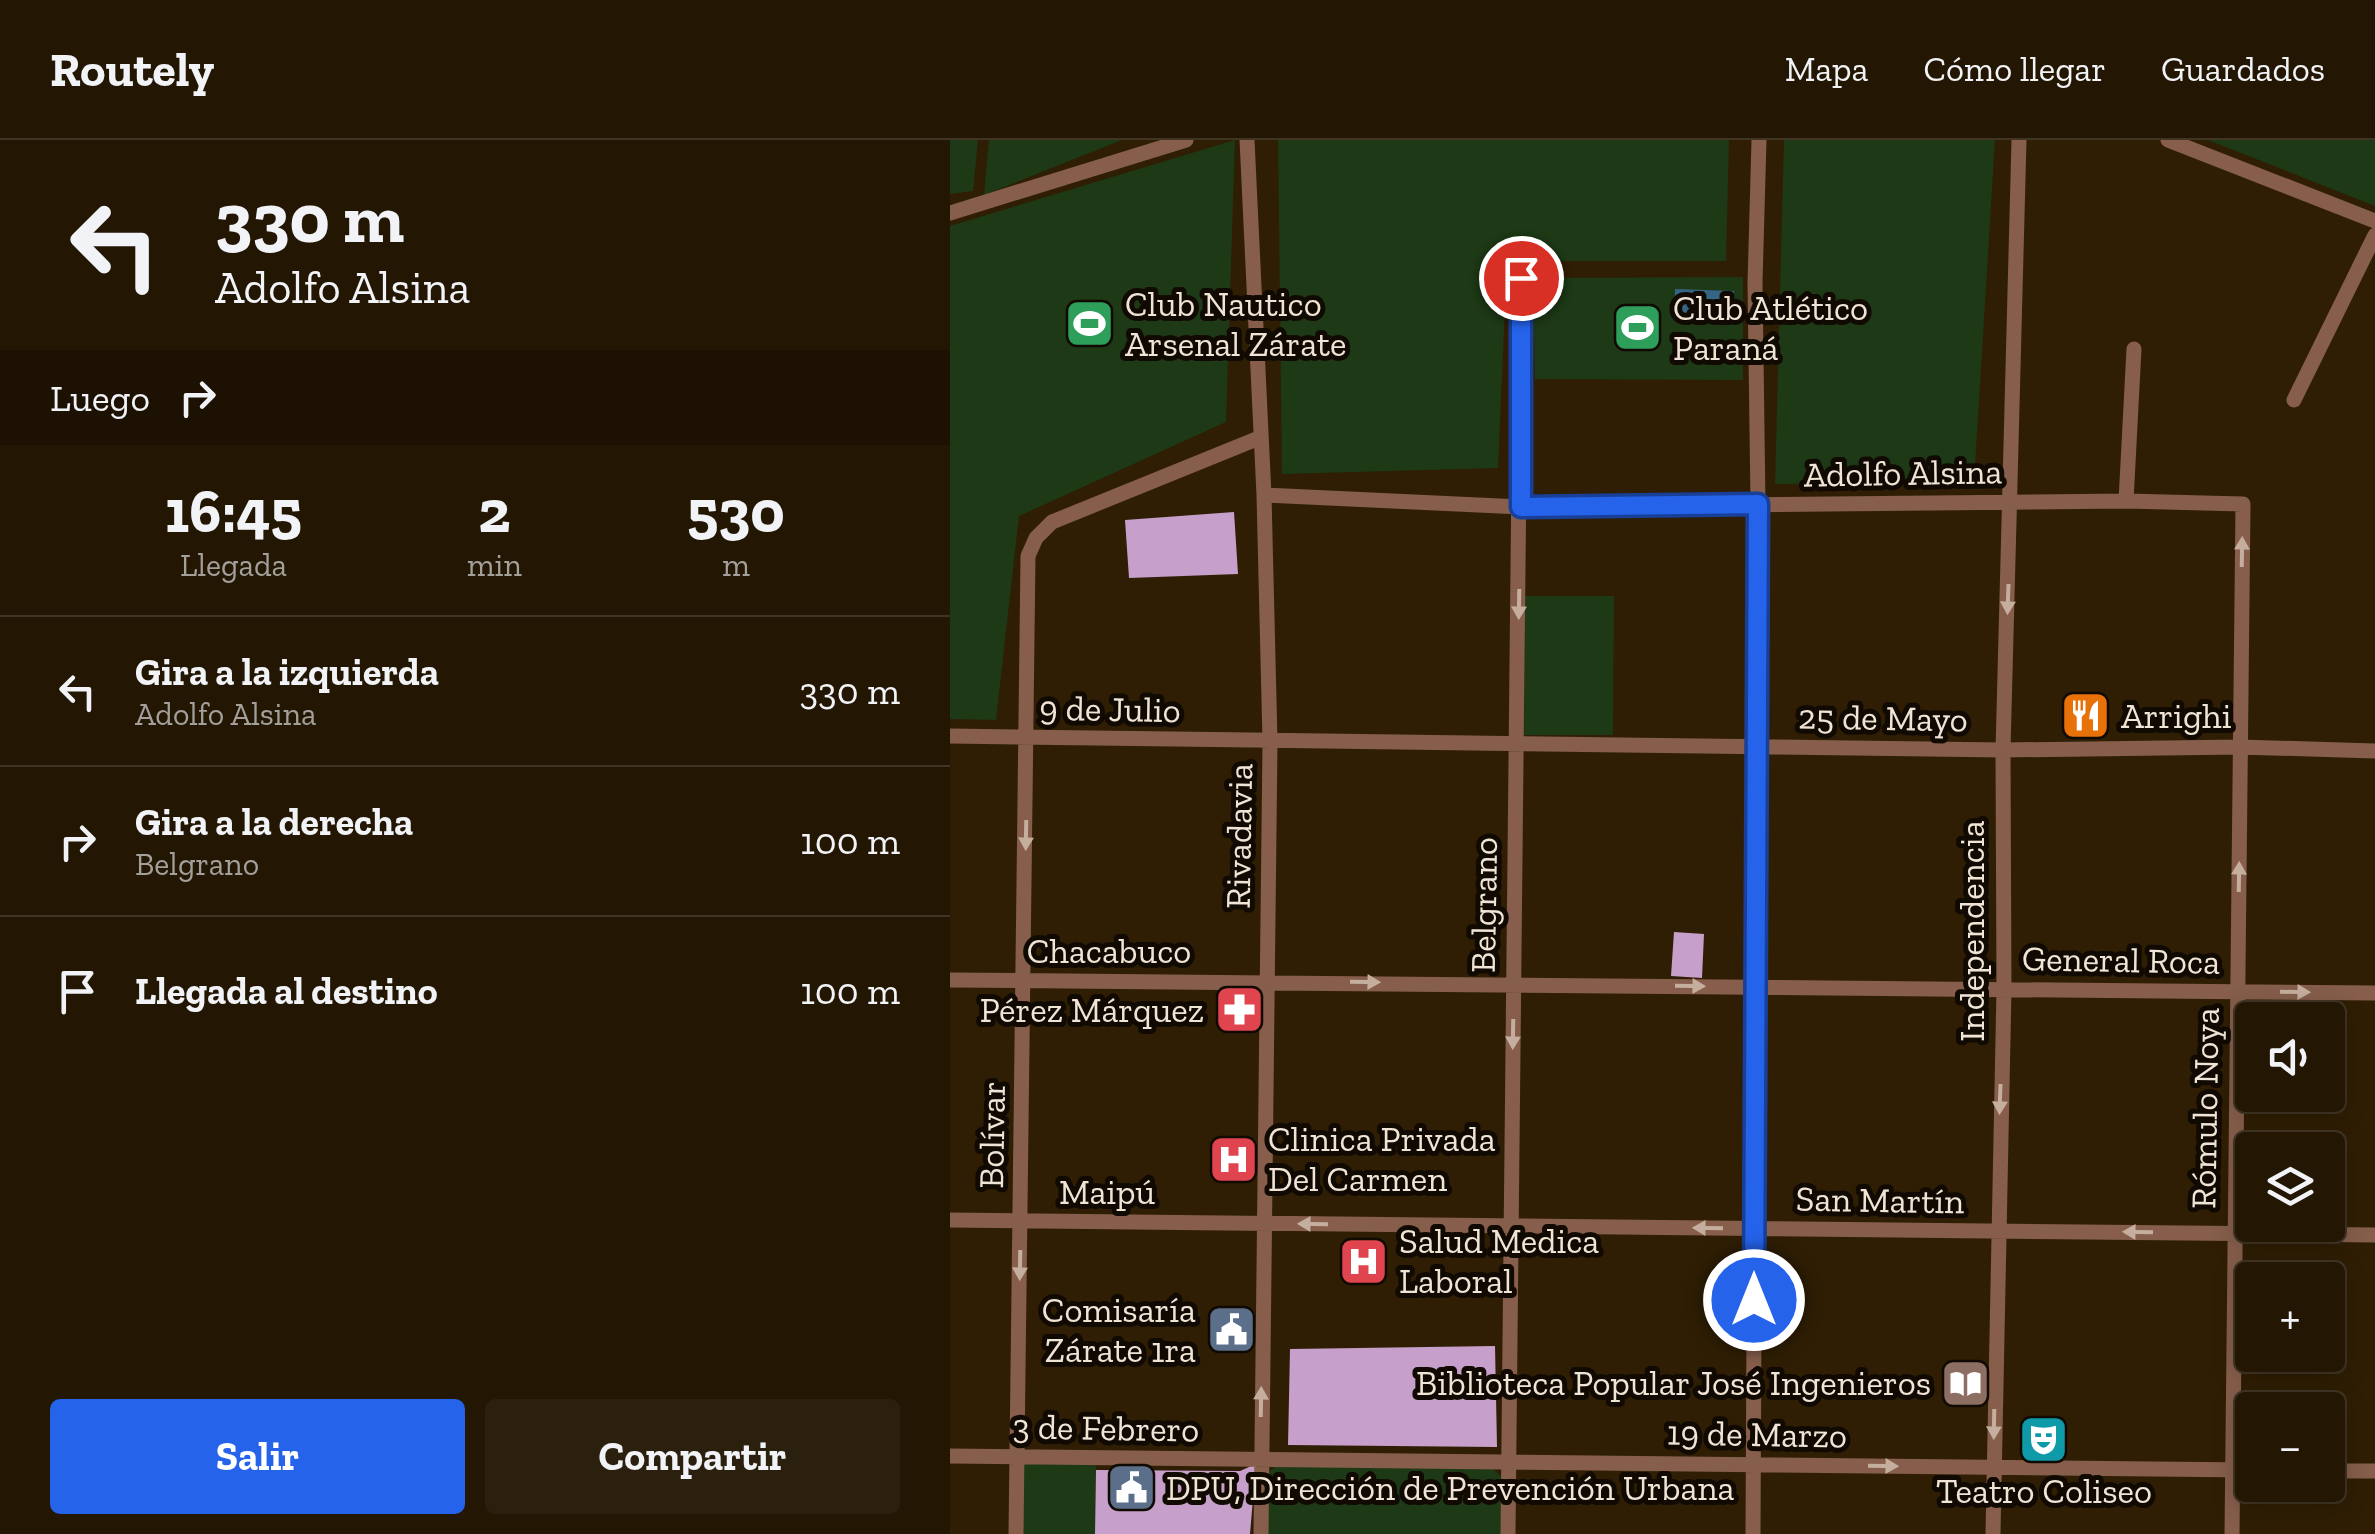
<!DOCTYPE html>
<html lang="es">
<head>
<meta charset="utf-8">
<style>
	:root { --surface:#231603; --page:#2b1f0d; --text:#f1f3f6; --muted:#a39f9a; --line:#403525; --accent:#2563eb }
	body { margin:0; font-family:"Zilla Slab",serif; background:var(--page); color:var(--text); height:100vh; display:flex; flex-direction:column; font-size:38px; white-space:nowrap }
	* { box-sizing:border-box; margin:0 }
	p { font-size:32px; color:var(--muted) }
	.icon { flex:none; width:55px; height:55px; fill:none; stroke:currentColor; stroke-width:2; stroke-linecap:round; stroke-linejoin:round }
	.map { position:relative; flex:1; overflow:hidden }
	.side { display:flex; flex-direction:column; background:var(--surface); width:950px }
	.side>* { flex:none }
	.top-card { background:#231603; color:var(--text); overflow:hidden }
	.buttons { position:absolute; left:1285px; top:862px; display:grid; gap:20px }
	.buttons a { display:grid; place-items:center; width:110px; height:110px; border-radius:10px; background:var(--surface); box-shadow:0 5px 25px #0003,0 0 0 2px var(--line); font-size:50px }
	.pin { position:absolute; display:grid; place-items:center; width:85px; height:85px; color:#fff; margin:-42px; border:5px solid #fff; border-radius:50%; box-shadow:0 2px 10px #0007 }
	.me { position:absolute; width:110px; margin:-55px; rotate:0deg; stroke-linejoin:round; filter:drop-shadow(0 0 8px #0008) }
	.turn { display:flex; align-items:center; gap:35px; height:210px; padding:0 50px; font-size:45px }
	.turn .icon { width:130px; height:130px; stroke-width:2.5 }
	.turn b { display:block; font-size:70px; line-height:85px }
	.then { display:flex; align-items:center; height:95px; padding:0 50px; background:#0003; gap:20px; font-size:38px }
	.eta { display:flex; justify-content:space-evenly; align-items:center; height:170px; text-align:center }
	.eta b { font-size:60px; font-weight:700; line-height:70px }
	.action { display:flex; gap:20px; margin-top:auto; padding:20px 50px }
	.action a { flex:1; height:115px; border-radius:10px; background:var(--accent); color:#fff; font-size:40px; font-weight:700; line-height:115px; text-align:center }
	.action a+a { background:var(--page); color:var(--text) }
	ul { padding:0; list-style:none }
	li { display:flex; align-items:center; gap:30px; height:150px; padding:0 50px; border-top:2px solid var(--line) }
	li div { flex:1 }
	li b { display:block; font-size:38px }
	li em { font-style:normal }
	header { display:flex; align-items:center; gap:60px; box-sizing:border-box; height:140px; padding:0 50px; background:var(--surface); border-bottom:2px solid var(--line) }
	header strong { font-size:48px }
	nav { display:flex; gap:55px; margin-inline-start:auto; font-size:35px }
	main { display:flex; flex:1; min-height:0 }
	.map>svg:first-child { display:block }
</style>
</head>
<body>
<header>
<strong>Routely</strong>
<nav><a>Mapa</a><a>Cómo llegar</a><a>Guardados</a></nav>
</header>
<main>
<section class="side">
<div class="top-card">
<div class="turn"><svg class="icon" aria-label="left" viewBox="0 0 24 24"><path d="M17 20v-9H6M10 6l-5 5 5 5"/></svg><div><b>330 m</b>Adolfo Alsina</div></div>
<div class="then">Luego<svg class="icon" aria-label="right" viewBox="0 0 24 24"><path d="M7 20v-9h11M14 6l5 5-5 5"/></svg></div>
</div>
<div class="eta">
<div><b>16:45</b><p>Llegada</p></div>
<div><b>2</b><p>min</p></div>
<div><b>530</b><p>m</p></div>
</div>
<ul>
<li><svg class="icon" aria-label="left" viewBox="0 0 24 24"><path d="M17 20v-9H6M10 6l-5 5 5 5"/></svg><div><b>Gira a la izquierda</b><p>Adolfo Alsina</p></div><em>330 m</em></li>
<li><svg class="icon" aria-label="right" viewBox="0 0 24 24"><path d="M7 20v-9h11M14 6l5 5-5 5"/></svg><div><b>Gira a la derecha</b><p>Belgrano</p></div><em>100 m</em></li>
<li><svg class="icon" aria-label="arrive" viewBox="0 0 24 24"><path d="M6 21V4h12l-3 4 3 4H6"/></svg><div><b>Llegada al destino</b></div><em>100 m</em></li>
</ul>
<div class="action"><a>Salir</a><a>Compartir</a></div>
</section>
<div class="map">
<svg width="1425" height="1394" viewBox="0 0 1425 1394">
	<rect width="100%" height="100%" fill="#2f1e04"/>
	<!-- green -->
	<path fill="#1d3915" d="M0 0H28L23 51 0 54Z
		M39 0H172L34 55Z
		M285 0 276 282 69 376 46 580 0 579V86Z
		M328 0H779L776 121H557L548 328 332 334Z
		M834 0H1045L1024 342 825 344Z
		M1258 0H1425V66Z
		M793 137V240L585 239 583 138Z
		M575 456H664L663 595H574Z
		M72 1319 146 1322 145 1394H70Z
		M329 1324 541 1327 552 1337V1394H317V1333Z"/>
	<!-- water -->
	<path fill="#356584" d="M725 149 784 151 786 178 724 176Z"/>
	<!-- building -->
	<path fill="#c6a0ca" d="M284 372 288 434 179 438 175 380Z
		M724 792 754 794 752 838 721 836Z
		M545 1206 547 1307 338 1305 340 1209Z
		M306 1324 300 1394H145L146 1330 290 1331Z"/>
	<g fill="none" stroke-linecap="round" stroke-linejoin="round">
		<!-- street -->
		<path stroke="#865e4b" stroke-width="15" d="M297 0 314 355 320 601 311 1394
			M1218 0 1425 81
			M0 73 236 0
			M1344 260 1425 95
			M314 355 571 367 1176 361 1293 364 1282 1394
			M1176 361 1184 209
			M0 596 1053 610 1290 607 1425 611
			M0 840 1425 853
			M0 1080 1425 1095
			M0 1316 1302 1330
			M1378 1331H1425
			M66 1394 78 416 86 398 102 382 309 298
			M558 1394 571 137
			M803 1394 808 364 805 143 809 0
			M1043 1394 1054 849 1053 610 1069 0"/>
	</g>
	<!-- one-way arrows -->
	<defs><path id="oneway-solid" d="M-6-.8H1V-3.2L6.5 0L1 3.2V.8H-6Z" transform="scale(2.5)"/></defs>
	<g fill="#c5ae9e">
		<use href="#oneway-solid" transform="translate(1292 412) rotate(-89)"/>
		<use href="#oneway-solid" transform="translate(1058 459) rotate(92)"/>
		<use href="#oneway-solid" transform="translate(569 464) rotate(91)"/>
		<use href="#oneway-solid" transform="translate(76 695) rotate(91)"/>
		<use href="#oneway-solid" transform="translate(1289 737) rotate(-89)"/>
		<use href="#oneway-solid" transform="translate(415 842) rotate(1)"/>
		<use href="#oneway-solid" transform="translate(740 846) rotate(1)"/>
		<use href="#oneway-solid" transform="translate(1345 852) rotate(1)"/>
		<use href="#oneway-solid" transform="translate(563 894) rotate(91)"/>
		<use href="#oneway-solid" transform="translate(1050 959) rotate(92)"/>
		<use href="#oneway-solid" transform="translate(363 1084) rotate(-179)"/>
		<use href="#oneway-solid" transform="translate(758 1088) rotate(-179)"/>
		<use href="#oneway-solid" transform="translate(1188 1092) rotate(-179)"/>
		<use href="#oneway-solid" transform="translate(70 1125) rotate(91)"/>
		<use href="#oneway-solid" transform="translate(311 1262) rotate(-89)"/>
		<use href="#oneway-solid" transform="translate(1044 1284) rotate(91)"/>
		<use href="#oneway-solid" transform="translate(933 1326) rotate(1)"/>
	</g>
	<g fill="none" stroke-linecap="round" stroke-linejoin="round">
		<defs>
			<path id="route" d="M571 138V367L808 364 804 1160"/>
		</defs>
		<!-- route casing -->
		<use href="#route" stroke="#184099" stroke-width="25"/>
		<!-- route -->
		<use href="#route" stroke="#2563eb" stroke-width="18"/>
	</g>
	<!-- icons -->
	<defs>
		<symbol id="stadium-square" viewBox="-11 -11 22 22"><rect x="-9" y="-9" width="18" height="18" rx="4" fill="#2e9e5b" stroke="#110a02"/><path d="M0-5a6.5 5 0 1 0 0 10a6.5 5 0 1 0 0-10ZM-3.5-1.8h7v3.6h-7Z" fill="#fff"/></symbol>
		<symbol id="restaurant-square" viewBox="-11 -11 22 22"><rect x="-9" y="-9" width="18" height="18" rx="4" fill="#e8710a" stroke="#110a02"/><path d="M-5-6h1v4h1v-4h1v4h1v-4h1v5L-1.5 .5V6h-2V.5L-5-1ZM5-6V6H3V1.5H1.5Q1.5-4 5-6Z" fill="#fff"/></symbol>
		<symbol id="pharmacy-square" viewBox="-11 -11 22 22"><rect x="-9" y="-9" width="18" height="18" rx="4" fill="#e0444e" stroke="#110a02"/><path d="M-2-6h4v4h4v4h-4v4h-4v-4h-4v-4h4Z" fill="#fff"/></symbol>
		<symbol id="hospital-square" viewBox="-11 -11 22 22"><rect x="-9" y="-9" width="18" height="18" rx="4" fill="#e0444e" stroke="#110a02"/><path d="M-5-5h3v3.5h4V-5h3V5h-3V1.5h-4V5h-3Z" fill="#fff"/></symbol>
		<symbol id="civic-square" viewBox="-11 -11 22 22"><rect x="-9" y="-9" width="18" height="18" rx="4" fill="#5c6f8a" stroke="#110a02"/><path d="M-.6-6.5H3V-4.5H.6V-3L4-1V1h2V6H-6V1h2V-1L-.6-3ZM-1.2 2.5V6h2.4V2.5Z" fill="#fff"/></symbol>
		<symbol id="library-square" viewBox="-11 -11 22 22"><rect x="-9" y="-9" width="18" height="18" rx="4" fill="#8d6e63" stroke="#110a02"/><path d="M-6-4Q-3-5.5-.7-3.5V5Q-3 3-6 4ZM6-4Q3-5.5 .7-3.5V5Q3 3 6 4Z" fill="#fff"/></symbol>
		<symbol id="theatre-square" viewBox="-11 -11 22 22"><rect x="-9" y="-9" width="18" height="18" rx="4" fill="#0f9aa8" stroke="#110a02"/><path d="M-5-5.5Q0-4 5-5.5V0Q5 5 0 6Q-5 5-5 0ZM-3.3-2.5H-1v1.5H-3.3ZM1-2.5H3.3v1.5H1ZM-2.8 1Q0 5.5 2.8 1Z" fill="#fff"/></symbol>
	</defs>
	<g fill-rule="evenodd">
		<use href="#stadium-square" x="112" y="156" width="55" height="55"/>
		<use href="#stadium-square" x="660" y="160" width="55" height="55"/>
		<use href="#restaurant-square" x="1108" y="548" width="55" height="55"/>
		<use href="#pharmacy-square" x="262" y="842" width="55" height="55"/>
		<use href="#hospital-square" x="256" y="992" width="55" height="55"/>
		<use href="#hospital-square" x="386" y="1094" width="55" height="55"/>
		<use href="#civic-square" x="254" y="1162" width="55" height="55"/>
		<use href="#library-square" x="988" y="1216" width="55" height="55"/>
		<use href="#theatre-square" x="1066" y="1272" width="55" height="55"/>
		<use href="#civic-square" x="154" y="1320" width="55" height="55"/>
	</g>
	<g text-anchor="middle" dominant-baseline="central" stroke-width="10" stroke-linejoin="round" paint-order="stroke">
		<!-- poi labels -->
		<g font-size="35" fill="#efe4d5" stroke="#110a02" text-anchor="start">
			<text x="175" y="164">Club Nautico<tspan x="175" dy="40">Arsenal Zárate</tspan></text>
			<text x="723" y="168">Club Atlético<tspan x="723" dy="40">Paraná</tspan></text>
			<text x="1171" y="576">Arrighi</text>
			<text x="254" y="870" text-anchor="end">Pérez Márquez</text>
			<text x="318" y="999">Clinica Privada<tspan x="318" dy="40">Del Carmen</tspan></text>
			<text x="449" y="1101">Salud Medica<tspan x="449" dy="40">Laboral</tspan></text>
			<text x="246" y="1170" text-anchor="end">Comisaría<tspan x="246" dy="40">Zárate 1ra</tspan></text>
			<text x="981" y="1243" text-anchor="end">Biblioteca Popular José Ingenieros</text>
			<text x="216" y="1348">DPU, Dirección de Prevención Urbana</text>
			<text x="1094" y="1351" text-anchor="middle">Teatro Coliseo</text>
		</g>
		<!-- street labels -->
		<g font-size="35" fill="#efe4d5" stroke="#110a02">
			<text transform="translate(953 333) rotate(-1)">Adolfo Alsina</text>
			<text transform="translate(160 569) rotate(1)">9 de Julio</text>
			<text transform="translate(933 578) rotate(1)">25 de Mayo</text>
			<text transform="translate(289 696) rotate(-89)">Rivadavia</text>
			<text transform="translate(534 765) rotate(-89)">Belgrano</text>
			<text transform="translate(1022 791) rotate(-90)">Independencia</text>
			<text x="159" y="811">Chacabuco</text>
			<text transform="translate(1171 820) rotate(1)">General Roca</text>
			<text transform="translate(1255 968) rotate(-89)">Rómulo Noya</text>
			<text transform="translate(42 995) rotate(-89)">Bolívar</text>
			<text x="157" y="1052">Maipú</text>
			<text transform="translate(930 1060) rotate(1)">San Martín</text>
			<text transform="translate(156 1288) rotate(1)">3 de Febrero</text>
			<text transform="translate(807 1294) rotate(1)">19 de Marzo</text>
		</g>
	</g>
</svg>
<div class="buttons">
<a><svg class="icon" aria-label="sound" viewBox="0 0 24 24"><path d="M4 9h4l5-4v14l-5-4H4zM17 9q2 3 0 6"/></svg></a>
<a><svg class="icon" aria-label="layers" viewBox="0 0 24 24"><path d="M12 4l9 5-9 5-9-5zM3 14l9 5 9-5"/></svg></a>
<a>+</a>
<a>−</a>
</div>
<div class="pin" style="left:571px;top:138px;background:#d93025"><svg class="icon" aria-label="arrive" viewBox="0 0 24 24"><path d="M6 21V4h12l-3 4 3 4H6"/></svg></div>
<svg class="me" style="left:804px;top:1160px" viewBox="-20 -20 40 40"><circle r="17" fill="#2563eb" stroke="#fff" stroke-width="3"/><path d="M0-11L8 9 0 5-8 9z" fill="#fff"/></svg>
</div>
</main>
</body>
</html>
